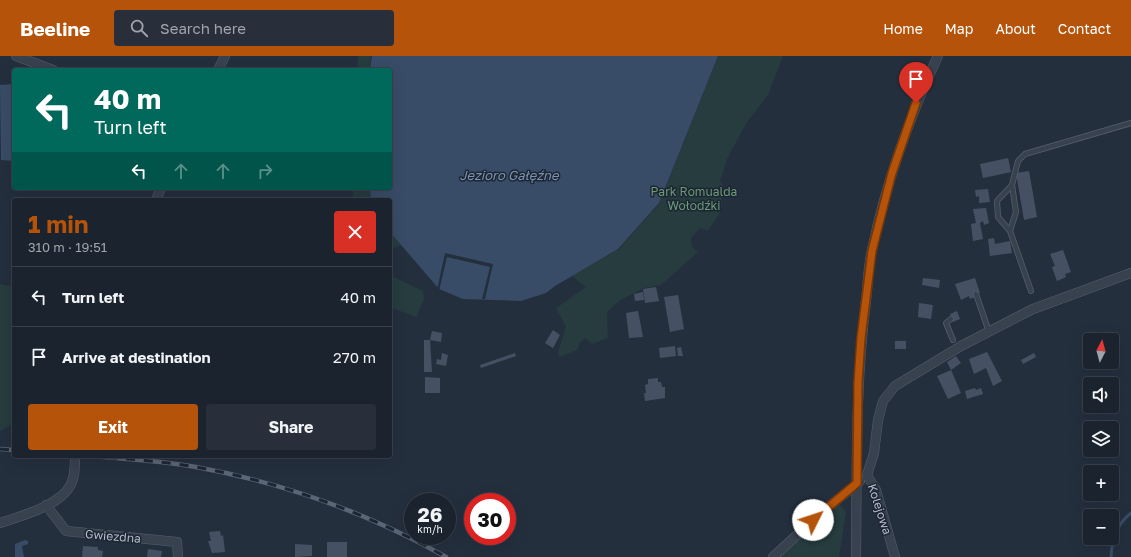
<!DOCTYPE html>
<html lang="en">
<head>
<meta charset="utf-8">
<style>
	:root { --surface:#1b232e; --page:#282f3a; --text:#f1f3f6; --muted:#a0a4aa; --line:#39404a; --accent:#b45309 }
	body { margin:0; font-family:"Golos Text",sans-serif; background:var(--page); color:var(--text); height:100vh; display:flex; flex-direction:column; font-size:15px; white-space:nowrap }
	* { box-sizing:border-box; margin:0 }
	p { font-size:13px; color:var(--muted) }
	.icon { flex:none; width:22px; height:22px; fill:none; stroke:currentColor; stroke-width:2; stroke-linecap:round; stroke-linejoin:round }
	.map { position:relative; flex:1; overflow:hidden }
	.panel { position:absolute; left:12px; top:142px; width:380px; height:260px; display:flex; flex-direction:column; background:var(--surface); border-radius:4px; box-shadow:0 4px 16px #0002,0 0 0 1px var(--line) }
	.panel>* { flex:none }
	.banner { position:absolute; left:12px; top:12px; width:380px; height:122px; border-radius:4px; box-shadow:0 4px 16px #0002,0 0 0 1px var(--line); background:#00695c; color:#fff; overflow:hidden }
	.needle { width:26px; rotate:6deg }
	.buttons { position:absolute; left:1083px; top:277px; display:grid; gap:8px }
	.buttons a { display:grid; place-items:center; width:36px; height:36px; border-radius:4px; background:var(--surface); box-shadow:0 4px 16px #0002,0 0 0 1px var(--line); font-size:20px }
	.speed { position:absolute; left:404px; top:437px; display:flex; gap:8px; font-size:20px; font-weight:700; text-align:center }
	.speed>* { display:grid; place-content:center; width:52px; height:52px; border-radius:50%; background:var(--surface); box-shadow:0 4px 16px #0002,0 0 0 1px var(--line); line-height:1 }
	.speed small { font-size:10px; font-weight:400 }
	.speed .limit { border:6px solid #d22; background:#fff; color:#111 }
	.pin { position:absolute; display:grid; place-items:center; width:34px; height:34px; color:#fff; margin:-41px -17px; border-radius:50% 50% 50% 0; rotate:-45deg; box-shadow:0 0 4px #0007 }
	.pin .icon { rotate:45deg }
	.me { position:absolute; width:44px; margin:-22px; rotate:49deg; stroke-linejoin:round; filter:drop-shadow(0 0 3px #0008) }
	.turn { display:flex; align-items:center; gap:14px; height:84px; padding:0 16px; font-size:18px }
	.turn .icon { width:52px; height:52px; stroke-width:2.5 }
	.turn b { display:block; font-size:28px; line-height:34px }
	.lanes { display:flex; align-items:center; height:38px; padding:0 16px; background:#0003; justify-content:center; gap:20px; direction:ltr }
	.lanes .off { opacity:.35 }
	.round { display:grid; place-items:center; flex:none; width:42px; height:42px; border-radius:4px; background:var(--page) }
	.overview { display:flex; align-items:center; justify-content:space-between; height:68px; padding:0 16px }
	h1 { font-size:24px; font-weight:700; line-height:30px; color:var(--accent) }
	.button { display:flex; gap:8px; margin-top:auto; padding:8px 16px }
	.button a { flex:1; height:46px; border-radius:4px; background:var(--accent); color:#fff; font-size:16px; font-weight:700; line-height:46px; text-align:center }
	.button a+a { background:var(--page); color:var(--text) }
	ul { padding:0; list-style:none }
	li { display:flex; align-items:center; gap:12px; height:60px; padding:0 16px; border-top:1px solid var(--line) }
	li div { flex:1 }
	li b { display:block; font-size:15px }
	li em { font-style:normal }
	header { display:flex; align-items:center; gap:24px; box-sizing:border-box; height:56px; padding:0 20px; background:var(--accent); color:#fff }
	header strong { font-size:19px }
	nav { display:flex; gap:22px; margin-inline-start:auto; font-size:14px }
	.search { width:280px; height:36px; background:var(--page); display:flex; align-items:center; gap:10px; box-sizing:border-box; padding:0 14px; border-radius:4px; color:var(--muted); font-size:15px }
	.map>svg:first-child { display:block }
</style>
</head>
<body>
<header>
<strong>Beeline</strong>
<div class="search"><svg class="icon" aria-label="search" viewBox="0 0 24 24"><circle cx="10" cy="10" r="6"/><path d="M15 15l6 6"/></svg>Search here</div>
<nav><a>Home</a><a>Map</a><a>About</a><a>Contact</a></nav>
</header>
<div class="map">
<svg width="1131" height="501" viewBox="0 0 1131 501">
	<rect width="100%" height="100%" fill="#242f3e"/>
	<!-- green -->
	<path fill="#263c3f" d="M358 0H371L370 14H357Z
		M718 0H783L768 39 747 66 727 103 720 126 723 128 721 155 708 175 700 172 691 182 692 191 698 196 661 229 644 232 619 245 607 256 608 282 592 288 585 282 580 287 577 294 559 301 558 296 566 271 556 252 586 231 572 220 619 193 659 148Z
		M353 132H370L371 144H353Z
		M390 176 402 189 390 194Z
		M392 220 423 235 424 244 416 261 390 251V225Z
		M0 228 14 231V367L0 375Z
		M837 445 846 456 839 501H774Z"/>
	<!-- water -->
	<path fill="#394c67" d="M372 0H718L659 147 618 193 555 230 546 237 521 245 463 243 439 233 390 176V144H371L370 132H390V14H370Z
		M14 28V105L1 104 0 29Z
		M25 484 28 485V488L22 490 24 501H15V488Z"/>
	<!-- pier -->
	<path fill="#242f3e" d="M445 197 493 208 485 243H482L490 211 447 201 439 235 437 234Z"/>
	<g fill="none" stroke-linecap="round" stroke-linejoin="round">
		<!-- stream -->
		<path stroke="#394c67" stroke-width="3" d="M1111 501C1112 483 1116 469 1131 457"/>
	</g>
	<!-- building -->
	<path fill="#455162" d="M1008 102 1011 116 983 122 980 108Z
		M1029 115 1037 161 1024 164 1016 117Z
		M988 133 990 146 979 147V140L976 141 975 134Z
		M986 152 989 167 984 169 983 165 980 167 983 183 973 185 971 168 976 167 973 153Z
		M994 182 995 188 1010 185 1012 197 990 200 988 183Z
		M1063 194 1071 216 1065 218 1066 221 1057 225 1052 211 1055 210 1050 198Z
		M923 222 940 224 939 232 922 229Z
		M975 222 980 237 974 239 975 241 970 243 969 240 961 244 955 228Z
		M656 231 659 245 645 247 643 233Z
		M643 236 644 244 635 245 634 238Z
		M678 239 684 273 670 276 664 241Z
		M919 247 933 249 931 263 918 261Z
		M638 255 643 281 629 282 626 257Z
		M957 255 960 263 953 266 950 258Z
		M553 274 560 279 553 292 545 287Z
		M432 275 442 277 441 286 430 284 432 316H424V284H430Z
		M895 285H906V293H895Z
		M675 290 676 300 660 302 659 292Z
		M681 291 683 300H678L677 292Z
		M987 296 1002 325 993 330 986 312 974 318 969 303Z
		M442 297 448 299 446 310 436 308 437 303 441 304Z
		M515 297 516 300 481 312 480 309Z
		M1034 297 1036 301 1023 308 1021 304Z
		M956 300 961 307 951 314 947 306Z
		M951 314 961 337 948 343 937 320Z
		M425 321 440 322V337H425Z
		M658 322V326H661L662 331H665V342L645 345 644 337H646L645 329 648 328V323Z
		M975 332 976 334 981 332 983 338 967 343 965 335Z
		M220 475 221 480 223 479 225 496 212 497 208 485H211L209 476Z
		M327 486H347V501H327Z
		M295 488 312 489V500L295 501Z
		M83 490 98 491V494L103 495 102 501H82Z
		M148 493 162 495 161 501H147Z"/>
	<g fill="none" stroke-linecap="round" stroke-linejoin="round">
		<defs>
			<path id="service" d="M1010 175 1016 156 1012 129
				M1031 235 1010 175 998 161 997 145 1012 129 1018 105 1025 98 1131 67
				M976 238 989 276
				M951 263 946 267 953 284"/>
			<path id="minor" d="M16 0 53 14
				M218 14 225 0
				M156 144 161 132
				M867 419 874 397 878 364 883 345 895 330 961 290 1033 253 1131 217
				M867 419 876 434 895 501
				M46 449 66 475 177 486 178 501
				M0 467C21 460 59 450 70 430 75 422 75 410 75 400
				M773 501 821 457 860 425
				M856 501C857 416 855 330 866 245 868 228 868 210 872 194 886 127 909 62 938 0"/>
		</defs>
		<!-- service casing -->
		<use href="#service" stroke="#565f6c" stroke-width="6"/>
		<!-- minor casing -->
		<use href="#minor" stroke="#565f6c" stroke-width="10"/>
		<!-- service -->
		<use href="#service" stroke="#38414e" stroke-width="4.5"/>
		<!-- minor -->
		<use href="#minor" stroke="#38414e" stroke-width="9"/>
		<defs>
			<path id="rail" d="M0 393 14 394
				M90 400C126 403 161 405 196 411 284 427 368 457 446 501"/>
		</defs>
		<!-- rail casing -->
		<use href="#rail" stroke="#5a6575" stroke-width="4.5"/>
		<!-- rail -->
		<use href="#rail" stroke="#1d2633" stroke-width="3" stroke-dasharray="9" stroke-linecap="butt"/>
	</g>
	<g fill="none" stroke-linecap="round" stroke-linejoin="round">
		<defs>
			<path id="route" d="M813 464 857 427 858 326 861 282 872 195 892 117 916 47"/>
		</defs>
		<!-- route casing -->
		<use href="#route" stroke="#753606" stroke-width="10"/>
		<!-- route -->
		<use href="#route" stroke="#b45309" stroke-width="7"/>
	</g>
	<g text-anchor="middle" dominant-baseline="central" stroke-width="3" stroke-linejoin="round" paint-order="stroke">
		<!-- park labels -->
		<g font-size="12" fill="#6b9a76" stroke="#1d2633">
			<text x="694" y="135">Park Romualda<tspan x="694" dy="14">Wołodźki</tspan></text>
		</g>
		<!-- street labels -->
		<g font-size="12" fill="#b4bcc9" stroke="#1d2633">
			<text transform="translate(880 453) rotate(72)">Kolejowa</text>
			<text transform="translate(113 480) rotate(5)">Gwiezdna</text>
		</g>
		<!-- water labels -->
		<g font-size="13" font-style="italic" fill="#7c92b1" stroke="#1d2633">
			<text x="509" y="119">Jezioro Gałęźne</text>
		</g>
	</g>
</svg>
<div class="buttons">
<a><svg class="needle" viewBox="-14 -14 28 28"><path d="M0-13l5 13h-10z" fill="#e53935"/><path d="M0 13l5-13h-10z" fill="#a0a4aa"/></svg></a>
<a><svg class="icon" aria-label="sound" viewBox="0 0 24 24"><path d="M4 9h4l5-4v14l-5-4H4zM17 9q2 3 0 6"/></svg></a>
<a><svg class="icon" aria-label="layers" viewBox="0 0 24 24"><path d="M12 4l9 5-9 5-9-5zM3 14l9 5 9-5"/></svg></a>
<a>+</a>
<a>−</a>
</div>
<div class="speed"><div>26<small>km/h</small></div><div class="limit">30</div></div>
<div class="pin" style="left:916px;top:47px;background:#d93025"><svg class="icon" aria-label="arrive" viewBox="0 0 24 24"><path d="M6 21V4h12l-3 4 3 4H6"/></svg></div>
<svg class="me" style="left:813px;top:464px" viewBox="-20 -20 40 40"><circle r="19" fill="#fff"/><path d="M0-13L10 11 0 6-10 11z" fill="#b45309"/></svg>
<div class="banner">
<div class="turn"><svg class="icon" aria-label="left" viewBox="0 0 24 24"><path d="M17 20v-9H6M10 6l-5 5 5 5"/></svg><div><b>40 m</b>Turn left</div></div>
<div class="lanes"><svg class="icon" aria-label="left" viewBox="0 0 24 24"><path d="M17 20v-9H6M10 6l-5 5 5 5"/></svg><svg class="icon off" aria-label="ahead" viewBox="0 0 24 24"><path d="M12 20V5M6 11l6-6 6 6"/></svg><svg class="icon off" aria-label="ahead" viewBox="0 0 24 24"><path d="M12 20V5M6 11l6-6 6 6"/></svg><svg class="icon off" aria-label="right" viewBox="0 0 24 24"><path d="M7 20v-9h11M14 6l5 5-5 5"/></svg></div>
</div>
<section class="panel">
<div class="overview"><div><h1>1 min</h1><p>310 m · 19:51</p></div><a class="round" style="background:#d93025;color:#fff"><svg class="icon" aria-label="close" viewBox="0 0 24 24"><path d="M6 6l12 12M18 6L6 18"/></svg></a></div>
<ul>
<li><svg class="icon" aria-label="left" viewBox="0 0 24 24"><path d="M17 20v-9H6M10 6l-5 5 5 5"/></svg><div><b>Turn left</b></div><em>40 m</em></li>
<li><svg class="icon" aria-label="arrive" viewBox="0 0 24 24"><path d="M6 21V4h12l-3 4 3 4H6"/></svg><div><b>Arrive at destination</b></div><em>270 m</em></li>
</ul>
<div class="button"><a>Exit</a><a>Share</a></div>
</section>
</div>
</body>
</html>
